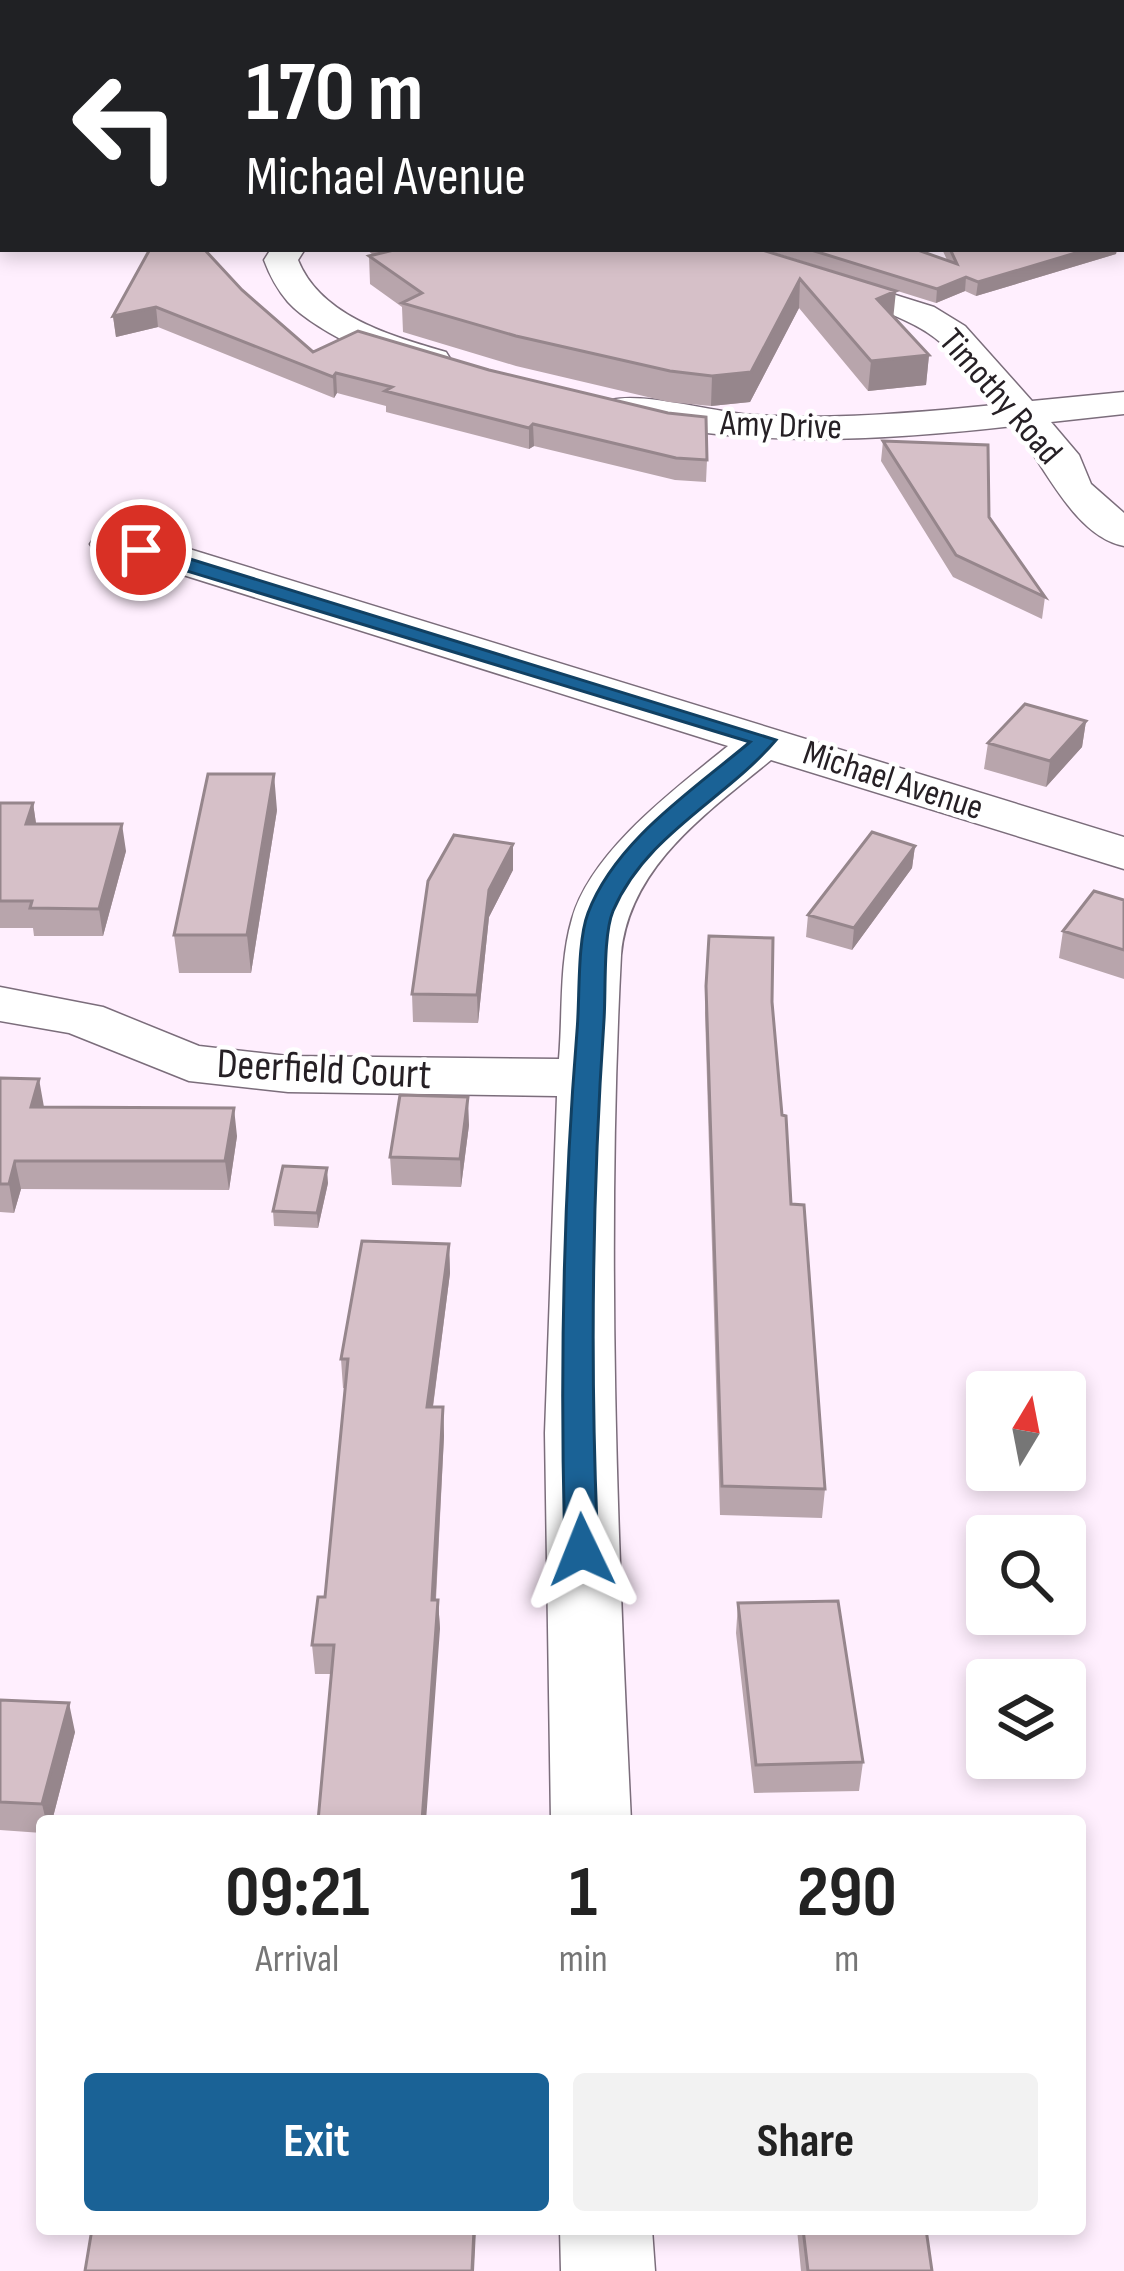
<!DOCTYPE html>
<html lang="en">
<head>
<meta charset="utf-8">
<style>
	:root { --surface:#fff; --page:#f2f2f2; --text:#222; --muted:#767676; --accent:#1a6296 }
	body { margin:0; font-family:"Sofia Sans Condensed",sans-serif; background:var(--page); color:var(--text); height:100vh; display:flex; flex-direction:column; font-size:45px; white-space:nowrap }
	* { box-sizing:border-box; margin:0 }
	p { font-size:39px; color:var(--muted) }
	.icon { flex:none; width:66px; height:66px; fill:none; stroke:currentColor; stroke-width:2; stroke-linecap:round; stroke-linejoin:round }
	.map { position:relative; flex:1; overflow:hidden }
	.drawer { position:absolute; left:36px; top:1815px; width:1050px; height:420px; display:flex; flex-direction:column; background:var(--surface); border-radius:12px; box-shadow:0 6px 18px #0003 }
	.drawer>* { flex:none }
	.top-card { position:absolute; left:0px; top:0px; width:1125px; height:252px; box-shadow:0 6px 18px #0003; background:#202124; color:#fff; overflow:hidden }
	.needle { width:78px; rotate:10deg }
	.buttons { position:absolute; left:966px; top:1371px; display:grid; gap:24px }
	.buttons a { display:grid; place-items:center; width:120px; height:120px; border-radius:12px; background:var(--surface); box-shadow:0 6px 18px #0003; font-size:60px }
	.pin { position:absolute; display:grid; place-items:center; width:102px; height:102px; color:#fff; margin:-51px; border:6px solid #fff; border-radius:50%; box-shadow:0 3px 12px #0007 }
	.me { position:absolute; width:132px; margin:-66px; rotate:358deg; stroke-linejoin:round; filter:drop-shadow(0 0 9px #0008) }
	.turn { display:flex; align-items:center; gap:42px; height:252px; padding:0 48px; font-size:54px }
	.turn .icon { width:156px; height:156px; stroke-width:2.5 }
	.turn b { display:block; font-size:84px; line-height:102px }
	.eta { display:flex; justify-content:space-evenly; align-items:center; height:204px; text-align:center }
	.eta b { font-size:72px; font-weight:700; line-height:84px }
	.button { display:flex; gap:24px; margin-top:auto; padding:24px 48px }
	.button a { flex:1; height:138px; border-radius:12px; background:var(--accent); color:#fff; font-size:48px; font-weight:700; line-height:138px; text-align:center }
	.button a+a { background:var(--page); color:var(--text) }
	.map>svg:first-child { display:block }
</style>
</head>
<body>
<div class="map">
<svg width="1124" height="2271" viewBox="0 0 1124 2271">
	<rect width="100%" height="100%" fill="#ffeffe"/>
	<g fill="none" stroke-linecap="round" stroke-linejoin="round">
		<defs>
			<path id="street" d="M942 0H979L940 3Z
				M1122 186 1124 187V207L1122 206Z
				M271 249H305L298 260C321 317 392 336 446 352L451 360 446 368C407 377 315 332 288 302 277 289 270 276 264 260Z
				M701 249H748L934 307 965 326 1032 401 1124 392V414L1051 422 1079 455 1091 484 1124 513V546C1073 536 1044 463 1013 426 879 441 744 449 612 416L606 408 612 400C642 392 714 412 751 415 832 420 913 413 994 405 977 385 960 360 940 342 895 302 768 280 706 256Z
				M111 531 186 548 1124 837V869L771 760C707 813 629 866 621 955 606 1244 617 1532 631 1821H551L545 1433 557 1096 288 1092 189 1081 69 1033 0 1021V987L103 1007 199 1046 288 1056 559 1059C563 1014 559 963 572 919 591 851 675 789 728 746L161 568 96 553 90 544 96 535Z
				M560 2229H652L655 2271H561Z"/>
		</defs>
		<!-- street casing -->
		<use href="#street" stroke="#7b6d7b" stroke-width="3"/>
		<!-- street -->
		<use href="#street" fill="#fff" fill-rule="evenodd"/>
	</g>
	<!-- wall -->
	<path fill="#b8a5ac" d="M0 0 3 3V41H0Z
		M366 249H759L894 317 929 355 926 385 868 391 799 308 750 402 711 406 669 402 516 366 403 332 402 307 370 284 369 256 373 255Z
		M763 249H915L947 260 942 249H1117L1116 254 976 296 965 291 936 303Z
		M242 290 313 352 707 460 706 482 675 480 534 446 529 449 386 412V406L337 393 334 398 158 327 116 337 113 316Z
		M883 441 989 517 1045 597 1042 619 953 577 881 461Z
		M1086 721 1082 747 1046 787 984 769 988 743Z
		M0 803H33L36 824 126 851 103 936H34L33 928H0Z
		M277 810 251 973H179L174 935Z
		M513 844V870L489 917 478 1023 413 1022 412 994Z
		M915 846 912 868 852 950 806 937 808 915Z
		M1124 900V979L1059 958 1063 931Z
		M709 936 772 1002 791 1204 825 1489 822 1518 720 1515 705 1013Z
		M0 1078 44 1107 237 1136 229 1190 21 1189 14 1213 0 1212Z
		M469 1125 461 1187 392 1185 390 1157Z
		M328 1183 318 1228 274 1226 273 1211Z
		M449 1244 450 1273 433 1407H443L444 1436 436 1600H438L440 1629 331 1674H315L312 1645 325 1597 346 1388H343L341 1359Z
		M738 1603 863 1762 859 1791 754 1793 736 1633Z
		M0 1700 75 1732 52 1821H42V1833L0 1830Z
		M797 2229H926L932 2271H801Z"/>
	<!-- shaded-wall -->
	<path fill="#96868c" d="M1089 249H1117L1116 254 976 296 978 282Z
		M966 277 965 291 936 303 937 289Z
		M800 279 799 308 750 402 711 406 712 376Z
		M896 291 893 320 877 299Z
		M156 307 158 327 116 337 113 316Z
		M929 355 926 385 868 391 871 361Z
		M336 373 337 393 334 398 333 377Z
		M533 424 534 446 529 449V428Z
		M1086 721 1082 747 1046 787 1050 761Z
		M274 774 277 810 251 973 247 935Z
		M33 803 37 830 26 824Z
		M122 824 126 851 103 936 99 909Z
		M513 844V870L489 917 478 1023 477 995 489 890Z
		M915 846 912 868 852 950 854 928Z
		M39 1079 44 1107H31Z
		M468 1097 469 1125 461 1187 460 1159Z
		M234 1108 237 1136 229 1190 225 1161Z
		M15 1161 21 1189 14 1213 9 1184Z
		M327 1168 328 1183 318 1228 317 1213Z
		M449 1244 450 1273 429 1436 427 1407Z
		M443 1407 444 1436 434 1629 432 1600Z
		M438 1600 440 1629 426 1821H422Z
		M69 1703 75 1732 52 1821H46L42 1804Z
		M474 2229H476L474 2271H472Z"/>
	<!-- building -->
	<path fill="#d6c0c8" stroke="#96868c" stroke-width="3" d="M0 0H569V3H3V17H0Z
		M837 0H920L929 1 928 3H838Z
		M981 0H1124V74L1122 76V3H986Z
		M1124 97V133L1122 131V98Z
		M150 249H204L242 290 313 352 358 331 489 370 668 413 706 417 707 460 676 458 533 424 529 428 385 391 392 387 336 373 333 377 156 307 113 316Z
		M398 249H759L896 291 877 299 929 355 871 361 800 279 751 372 712 376 670 371 516 336 402 303 422 293 369 256Z
		M808 249H915L957 264 950 249H1089L978 282 966 277 937 289Z
		M883 441 988 445 989 517 1045 597 956 555Z
		M1025 704 1086 721 1050 761 988 743Z
		M208 774H274L247 935H174Z
		M0 803H33L26 824H122L99 909 30 908 32 901H0Z
		M872 832 915 846 854 928 808 915Z
		M454 835 513 844 489 890 477 995 412 994 428 881Z
		M1094 891 1124 900V950L1063 931Z
		M709 936 773 938 772 1002 782 1115 786 1116 791 1204 804 1205 825 1489 722 1486 706 986Z
		M0 1078 39 1079 31 1107 234 1108 225 1161H15L9 1184H0Z
		M400 1095 468 1097 460 1159 390 1157Z
		M283 1166 327 1168 317 1213 273 1211Z
		M362 1241 449 1244 427 1407H443L432 1600H438L422 1821H318L334 1645H312L318 1597H325L348 1359H341Z
		M838 1601 863 1762 756 1765 738 1603Z
		M0 1700 69 1703 42 1804 0 1802Z
		M92 2229H474L472 2271H85Z
		M803 2229H926L932 2271H808Z"/>
	<!-- route -->
	<path fill="#1a6296" stroke="#114062" stroke-width="3" d="M134 546H148L776 740C725 800 646 834 613 911 603 935 606 991 604 1020 592 1196 590 1374 598 1550L593 1559 582 1563 570 1559 565 1550C560 1378 563 1203 577 1031 580 998 577 942 588 913 615 841 693 790 750 742L134 555Z"/>
	<g text-anchor="middle" dominant-baseline="central" stroke-width="9" stroke-linejoin="round" paint-order="stroke">
		<!-- far-street labels -->
		<g font-size="36" fill="#262025" stroke="#fff">
			<text transform="translate(1000 397) rotate(49)">Timothy Road</text>
			<text transform="translate(781 426) rotate(2)">Amy Drive</text>
			<text transform="translate(893 781) rotate(18)">Michael Avenue</text>
		</g>
		<!-- street labels -->
		<g font-size="42" fill="#262025" stroke="#fff">
			<text transform="translate(324 1070) rotate(3)">Deerfield Court</text>
		</g>
	</g>
</svg>
<div class="buttons">
<a><svg class="needle" viewBox="-14 -14 28 28"><path d="M0-13l5 13h-10z" fill="#e53935"/><path d="M0 13l5-13h-10z" fill="#767676"/></svg></a>
<a><svg class="icon" aria-label="search" viewBox="0 0 24 24"><circle cx="10" cy="10" r="6"/><path d="M15 15l6 6"/></svg></a>
<a><svg class="icon" aria-label="layers" viewBox="0 0 24 24"><path d="M12 4l9 5-9 5-9-5zM3 14l9 5 9-5"/></svg></a>
</div>
<div class="pin" style="left:141px;top:550px;background:#d93025"><svg class="icon" aria-label="arrive" viewBox="0 0 24 24"><path d="M6 21V4h12l-3 4 3 4H6"/></svg></div>
<svg class="me" style="left:582px;top:1550px" viewBox="-20 -20 40 40"><path d="M0-17L14 15 0 8-14 15z" fill="#1a6296" stroke="#fff" stroke-width="4"/></svg>
<div class="top-card">
<div class="turn"><svg class="icon" aria-label="left" viewBox="0 0 24 24"><path d="M17 20v-9H6M10 6l-5 5 5 5"/></svg><div><b>170 m</b>Michael Avenue</div></div>
</div>
<section class="drawer">
<div class="eta">
<div><b>09:21</b><p>Arrival</p></div>
<div><b>1</b><p>min</p></div>
<div><b>290</b><p>m</p></div>
</div>
<div class="button"><a>Exit</a><a>Share</a></div>
</section>
</div>
</body>
</html>
